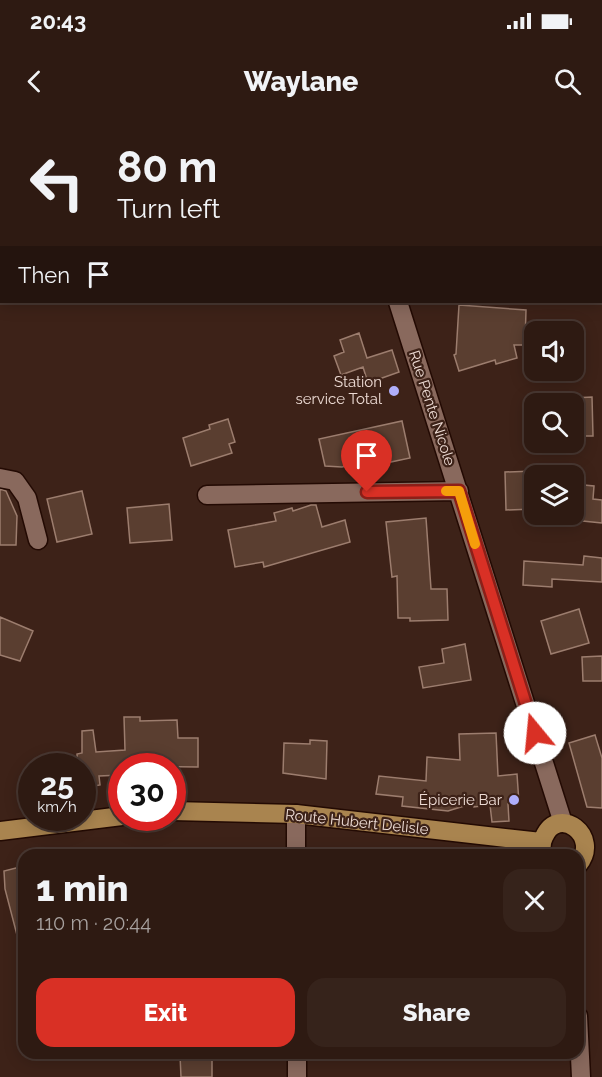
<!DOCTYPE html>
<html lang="en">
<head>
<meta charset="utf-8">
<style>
	:root { --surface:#2e1a12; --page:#36231b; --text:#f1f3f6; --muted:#a7a19f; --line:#493832; --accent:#d93025 }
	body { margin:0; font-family:Raleway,sans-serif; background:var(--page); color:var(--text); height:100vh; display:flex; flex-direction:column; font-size:22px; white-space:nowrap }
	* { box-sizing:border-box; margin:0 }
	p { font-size:20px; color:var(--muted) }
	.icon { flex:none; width:33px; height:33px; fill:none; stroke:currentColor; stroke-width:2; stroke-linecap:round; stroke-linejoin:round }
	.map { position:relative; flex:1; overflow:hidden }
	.panel { position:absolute; left:18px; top:729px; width:566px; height:210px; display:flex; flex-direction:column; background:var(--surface); border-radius:18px; box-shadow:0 3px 15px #0003,0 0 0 2px var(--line) }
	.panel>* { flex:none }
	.guide { position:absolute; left:0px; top:0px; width:603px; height:183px; box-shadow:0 3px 15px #0003,0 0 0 2px var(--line); background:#2e1a12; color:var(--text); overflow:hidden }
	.controls { position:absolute; left:524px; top:201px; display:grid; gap:12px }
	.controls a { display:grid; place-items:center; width:60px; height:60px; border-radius:12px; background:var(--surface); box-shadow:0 3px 15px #0003,0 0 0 2px var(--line); font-size:30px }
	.speed { position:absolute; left:18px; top:633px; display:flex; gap:12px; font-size:30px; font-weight:700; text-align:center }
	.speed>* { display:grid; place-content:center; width:78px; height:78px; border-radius:50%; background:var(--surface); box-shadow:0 3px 15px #0003,0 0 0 2px var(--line); line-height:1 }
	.speed small { font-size:15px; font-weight:400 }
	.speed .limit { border:9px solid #d22; background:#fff; color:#111 }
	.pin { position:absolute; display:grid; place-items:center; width:51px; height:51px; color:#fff; margin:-62px -26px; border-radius:50% 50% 50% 0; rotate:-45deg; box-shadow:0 0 6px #0007 }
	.pin .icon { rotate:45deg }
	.me { position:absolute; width:66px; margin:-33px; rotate:343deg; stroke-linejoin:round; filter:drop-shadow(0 0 4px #0008) }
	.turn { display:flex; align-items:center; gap:21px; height:126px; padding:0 18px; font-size:27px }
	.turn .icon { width:78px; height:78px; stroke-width:2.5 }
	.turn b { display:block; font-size:42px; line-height:51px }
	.then { display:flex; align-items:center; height:57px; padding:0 18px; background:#0003; gap:12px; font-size:22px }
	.round { display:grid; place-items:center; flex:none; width:63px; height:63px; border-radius:18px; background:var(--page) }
	.head { display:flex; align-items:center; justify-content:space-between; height:102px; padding:0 18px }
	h1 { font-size:36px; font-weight:800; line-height:45px }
	.button { display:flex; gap:12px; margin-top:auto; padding:12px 18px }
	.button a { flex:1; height:69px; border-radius:18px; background:var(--accent); color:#fff; font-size:24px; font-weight:800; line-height:69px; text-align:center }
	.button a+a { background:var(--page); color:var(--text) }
	.status { display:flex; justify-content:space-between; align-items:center; height:42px; padding:0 30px; background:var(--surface); direction:ltr }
	.status svg { height:16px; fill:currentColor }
	header { display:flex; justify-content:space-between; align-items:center; height:78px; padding:0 18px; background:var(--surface); font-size:27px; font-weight:800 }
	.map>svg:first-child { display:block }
</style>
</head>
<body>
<div class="status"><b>20:43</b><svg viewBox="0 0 49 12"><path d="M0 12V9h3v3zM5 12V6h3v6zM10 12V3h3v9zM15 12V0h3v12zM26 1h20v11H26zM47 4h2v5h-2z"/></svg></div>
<header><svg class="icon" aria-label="back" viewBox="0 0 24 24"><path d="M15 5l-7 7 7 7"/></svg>Waylane<svg class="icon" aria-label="search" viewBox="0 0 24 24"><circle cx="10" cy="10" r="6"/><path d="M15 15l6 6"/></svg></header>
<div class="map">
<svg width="602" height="957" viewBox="0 0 602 957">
	<rect width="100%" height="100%" fill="#3d2218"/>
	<!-- building -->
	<path fill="#5a3e30" stroke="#9c7d6e" stroke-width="1.5" d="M459 185 526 190 525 225H514L517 238 496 244 495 240 459 251 454 235 456 234Z
		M359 213 367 238 392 230 399 252 368 263 363 247 341 255 334 236 344 232 340 220Z
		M592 277 593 316H573V278Z
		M228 299 235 322 229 324 232 333 191 346 183 318 210 309 209 305Z
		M402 301 410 338 386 343 385 337 342 347 325 346 319 319Z
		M534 351V389L506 390 505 352Z
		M573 364 594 366 593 379 602 380V403L573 400Z
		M0 369 6 371 17 396 16 425H0Z
		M82 371 92 414 57 422 47 379Z
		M169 384 172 420 130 423 127 388Z
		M311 385H316L322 407 345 400 350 422 264 447 263 442 235 447 228 410 276 401 274 393 292 388 293 391Z
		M426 398 431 469H447L448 500 410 501V498H398L397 456 392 457 386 402Z
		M584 436 602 438V462L552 459V467L523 465 524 441 583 445Z
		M579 489 589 523 551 534 541 501Z
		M0 497 33 511 20 541 0 535Z
		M465 524 471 560 423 568 419 547 444 543 442 529Z
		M602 536V561H583L582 537Z
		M124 597H140V601L177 600 178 618H198V647L122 646V655L99 656 100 665 82 668V646H78L77 634 82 633V611L93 610 96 632 125 630Z
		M496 613 498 656 517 654 519 683 508 684 509 701 492 702 490 685 474 687V683L448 691 402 686 403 677 376 674 379 656 426 661 427 637 460 640 459 614Z
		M595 615 602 638V688L587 687 569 623Z
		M310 620 327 621 326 659 283 653 284 623 310 624Z
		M24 746V818L18 819 5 769 4 751Z
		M180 935H212V957H181Z"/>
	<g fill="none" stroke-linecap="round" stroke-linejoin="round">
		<defs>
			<path id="minor" d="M341 0V2
				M398 182 563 703
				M0 358 15 361 27 378 38 420
				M207 375 459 371
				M296 694V735
				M578 896 581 957
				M297 933V957"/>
			<path id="major" d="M172 691 296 694 541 722
				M0 711 122 696
				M543 735C541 729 541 723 544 717 558 684 602 716 578 745"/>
		</defs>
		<!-- minor casing -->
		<use href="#minor" stroke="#230a03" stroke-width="21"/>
		<!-- major casing -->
		<use href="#major" stroke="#230a03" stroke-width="21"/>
		<!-- minor -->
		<use href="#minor" stroke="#89695d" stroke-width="18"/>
		<!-- major -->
		<use href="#major" stroke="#a9844f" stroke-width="18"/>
	</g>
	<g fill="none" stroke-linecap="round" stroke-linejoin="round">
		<defs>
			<path id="route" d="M367 372 459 371 535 613"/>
		</defs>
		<!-- route casing -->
		<use href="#route" stroke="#8d1f18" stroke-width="15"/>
		<!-- route -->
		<use href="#route" stroke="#d93025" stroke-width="10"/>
		<!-- slow -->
		<path stroke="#f59e0b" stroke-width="10" d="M446 371H459L475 424"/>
	</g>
	<!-- markers -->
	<g fill="#afaefa" stroke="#3d2218" stroke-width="2">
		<circle cx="394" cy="271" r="6"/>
		<circle cx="514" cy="680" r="6"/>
	</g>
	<g text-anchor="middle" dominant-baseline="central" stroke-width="4.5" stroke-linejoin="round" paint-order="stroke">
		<!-- poi labels -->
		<g font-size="15" fill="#eddbd4" stroke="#3d2218" text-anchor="end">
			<text x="382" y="262">Station<tspan x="382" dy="17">service Total</tspan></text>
			<text x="502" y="680">Épicerie Bar</text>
		</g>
		<!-- street labels -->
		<g font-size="15" fill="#eddbd4" stroke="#3d2218">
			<text transform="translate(432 288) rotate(72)">Rue Pente Nicole</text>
			<text transform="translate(357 702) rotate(6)">Route Hubert Delisle</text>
		</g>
	</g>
</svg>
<div class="controls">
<a><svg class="icon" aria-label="sound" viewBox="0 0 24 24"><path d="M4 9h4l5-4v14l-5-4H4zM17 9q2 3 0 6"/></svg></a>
<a><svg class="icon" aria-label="search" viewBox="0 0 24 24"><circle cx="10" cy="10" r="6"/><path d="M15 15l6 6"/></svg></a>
<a><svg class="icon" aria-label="layers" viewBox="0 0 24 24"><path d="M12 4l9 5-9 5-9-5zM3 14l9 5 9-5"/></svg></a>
</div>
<div class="speed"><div>25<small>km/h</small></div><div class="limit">30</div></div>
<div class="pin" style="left:367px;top:372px;background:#d93025"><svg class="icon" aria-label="arrive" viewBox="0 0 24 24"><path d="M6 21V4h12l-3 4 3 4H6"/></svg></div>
<svg class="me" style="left:535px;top:613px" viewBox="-20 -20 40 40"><circle r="19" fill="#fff"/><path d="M0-13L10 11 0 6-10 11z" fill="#d93025"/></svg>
<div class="guide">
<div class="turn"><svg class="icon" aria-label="left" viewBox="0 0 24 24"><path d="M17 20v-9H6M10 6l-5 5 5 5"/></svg><div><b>80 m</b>Turn left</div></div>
<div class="then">Then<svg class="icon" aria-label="arrive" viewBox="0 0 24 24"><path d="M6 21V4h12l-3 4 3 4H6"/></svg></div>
</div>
<section class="panel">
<div class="head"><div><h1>1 min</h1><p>110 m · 20:44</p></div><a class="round"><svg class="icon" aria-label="close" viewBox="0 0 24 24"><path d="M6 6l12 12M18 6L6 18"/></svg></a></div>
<div class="button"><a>Exit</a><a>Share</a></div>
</section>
</div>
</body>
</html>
